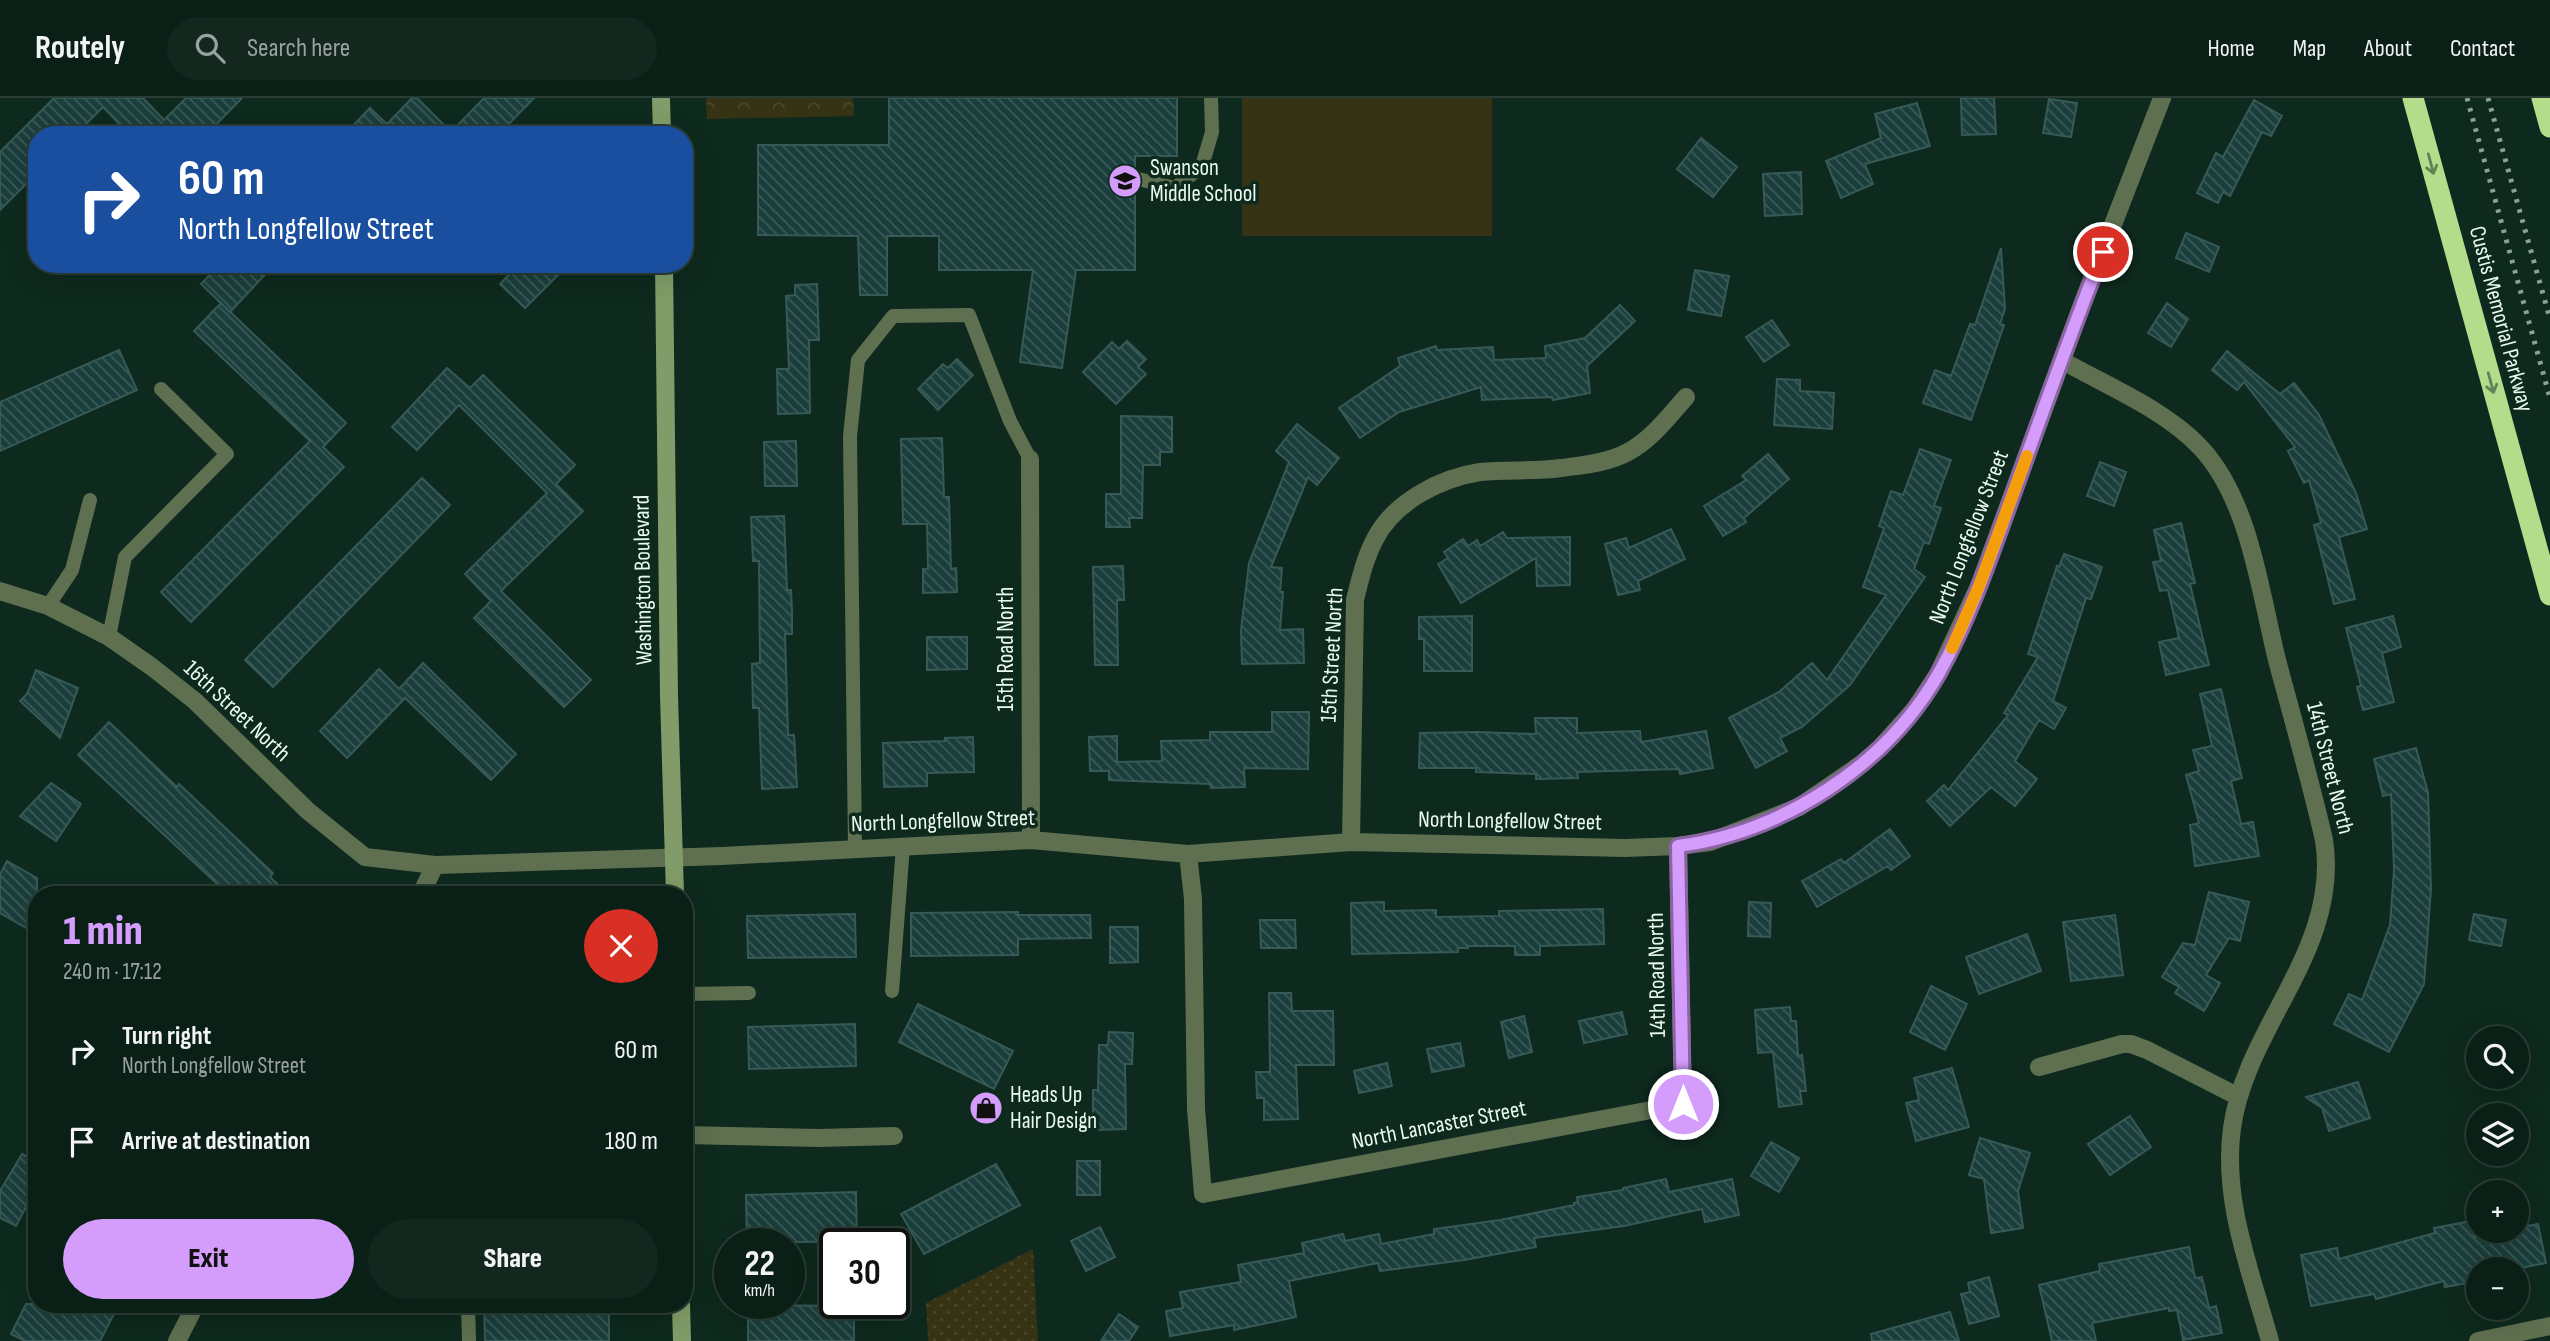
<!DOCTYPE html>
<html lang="en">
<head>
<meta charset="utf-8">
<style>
	:root { --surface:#0a1f16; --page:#13271f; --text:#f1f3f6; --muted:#99a2a1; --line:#2a3d35; --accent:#d49cfb }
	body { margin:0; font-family:"Sofia Sans Condensed",sans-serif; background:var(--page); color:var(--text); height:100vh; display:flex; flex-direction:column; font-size:26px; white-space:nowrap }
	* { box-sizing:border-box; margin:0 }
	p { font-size:23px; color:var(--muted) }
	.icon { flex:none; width:38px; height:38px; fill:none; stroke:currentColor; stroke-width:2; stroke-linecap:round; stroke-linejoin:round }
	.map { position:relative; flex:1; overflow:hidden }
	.panel { position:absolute; left:28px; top:788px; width:665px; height:427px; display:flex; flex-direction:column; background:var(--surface); border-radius:28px; box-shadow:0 7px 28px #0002,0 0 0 2px var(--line) }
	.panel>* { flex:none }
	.banner { position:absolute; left:28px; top:28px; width:665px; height:147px; border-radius:28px; box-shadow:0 7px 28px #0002,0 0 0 2px var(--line); background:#1a4fa0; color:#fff; overflow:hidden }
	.buttons { position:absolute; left:2466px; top:928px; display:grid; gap:14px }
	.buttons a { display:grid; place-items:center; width:63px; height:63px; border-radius:50%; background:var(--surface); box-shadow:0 7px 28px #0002,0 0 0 2px var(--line); font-size:35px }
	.speed { position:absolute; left:714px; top:1130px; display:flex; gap:14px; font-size:35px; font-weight:700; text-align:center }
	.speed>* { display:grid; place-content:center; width:91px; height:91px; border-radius:50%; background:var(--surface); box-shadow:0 7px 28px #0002,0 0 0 2px var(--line); line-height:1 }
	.speed small { font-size:18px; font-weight:400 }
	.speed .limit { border:4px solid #111; border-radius:10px; background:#fff; color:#111 }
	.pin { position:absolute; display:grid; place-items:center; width:60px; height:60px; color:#fff; margin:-30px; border:4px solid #fff; border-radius:50%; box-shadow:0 2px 7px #0007 }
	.me { position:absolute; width:77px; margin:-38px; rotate:0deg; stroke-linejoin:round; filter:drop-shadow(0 0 5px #0008) }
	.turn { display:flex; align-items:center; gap:24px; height:147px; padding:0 35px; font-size:32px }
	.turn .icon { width:91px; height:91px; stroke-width:2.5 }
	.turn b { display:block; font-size:49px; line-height:60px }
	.round { display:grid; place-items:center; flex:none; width:74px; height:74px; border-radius:37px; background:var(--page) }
	.summary { display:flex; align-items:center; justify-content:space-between; height:119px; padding:0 35px }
	h1 { font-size:42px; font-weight:800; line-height:52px; color:var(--accent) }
	.action { display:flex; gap:14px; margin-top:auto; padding:14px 35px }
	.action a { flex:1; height:80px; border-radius:42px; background:var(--accent); color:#111; font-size:28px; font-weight:800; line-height:80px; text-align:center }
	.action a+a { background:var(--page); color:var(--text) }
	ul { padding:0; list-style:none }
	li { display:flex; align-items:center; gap:21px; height:91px; padding:0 35px }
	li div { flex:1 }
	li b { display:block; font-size:26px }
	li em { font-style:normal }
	header { display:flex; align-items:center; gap:42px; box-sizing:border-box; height:98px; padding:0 35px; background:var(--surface); border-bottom:2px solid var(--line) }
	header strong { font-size:33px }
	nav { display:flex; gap:38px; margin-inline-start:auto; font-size:24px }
	.search { width:490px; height:63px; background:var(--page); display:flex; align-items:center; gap:18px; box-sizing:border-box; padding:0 24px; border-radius:38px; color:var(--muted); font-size:26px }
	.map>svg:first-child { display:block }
</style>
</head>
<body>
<header>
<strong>Routely</strong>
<div class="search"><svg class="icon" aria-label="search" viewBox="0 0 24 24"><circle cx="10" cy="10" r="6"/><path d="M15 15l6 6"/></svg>Search here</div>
<nav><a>Home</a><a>Map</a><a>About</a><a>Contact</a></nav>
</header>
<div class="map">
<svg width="2550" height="1243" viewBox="0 0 2550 1243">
	<defs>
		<pattern id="green-dots" width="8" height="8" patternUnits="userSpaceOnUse" patternTransform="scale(1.75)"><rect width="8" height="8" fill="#363214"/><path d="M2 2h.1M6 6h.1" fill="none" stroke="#4a462b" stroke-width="1.8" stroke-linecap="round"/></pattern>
		<pattern id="forest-crowns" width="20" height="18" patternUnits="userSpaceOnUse" patternTransform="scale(1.75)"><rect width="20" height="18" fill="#363214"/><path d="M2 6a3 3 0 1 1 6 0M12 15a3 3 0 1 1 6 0" fill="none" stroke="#4a462b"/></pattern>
		<pattern id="building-back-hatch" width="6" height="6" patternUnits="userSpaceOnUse" patternTransform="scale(1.75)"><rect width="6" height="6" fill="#1a3e3c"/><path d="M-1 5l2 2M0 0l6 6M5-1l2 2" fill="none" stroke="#3b5b58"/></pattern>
	</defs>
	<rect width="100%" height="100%" fill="#0e291d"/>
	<!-- green -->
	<path fill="url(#green-dots)" d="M1033 1151 1038 1243H928L926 1205Z"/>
	<!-- forest -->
	<path fill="url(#forest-crowns)" d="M706 0H853L854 18 707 21Z"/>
	<!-- pitch -->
	<path fill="#363214" d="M1242 0H1492V138H1242Z"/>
	<!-- building -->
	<path fill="url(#building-back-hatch)" stroke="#365a57" stroke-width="2" d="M54 0H143L164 22 186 0H242L206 37H130L103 9 75 37H37V75L0 112V54Z
		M412 0H417L451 34 484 0H534L498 37H344L370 10 387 26Z
		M889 0H1177V58H1135V70L1123 69 1117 76 1120 85 1135 90V172H1076L1062 270 1020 264 1033 172H939V138H887V197H860L858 138 758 137V47H889Z
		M1961 0H1994L1996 36 1962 37Z
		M2049 1 2077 5 2071 39 2043 35Z
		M2254 2 2282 18 2271 38 2262 34 2230 98 2223 94 2218 105 2197 95 2216 55 2223 59Z
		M1917 5 1930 48 1865 66 1873 86 1841 100 1826 63 1881 40 1875 16Z
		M1701 40 1737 69 1713 99 1677 71Z
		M1801 74 1802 116 1765 118 1763 76Z
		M2186 135 2219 149 2209 174 2176 160Z
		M2001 150 2005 211 2000 226 2004 227 1971 322 1923 305 1935 272 1951 278 1970 226 1975 227Z
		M220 166H275L230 214 201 186Z
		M519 166H569L525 210 500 186Z
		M1695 172 1729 178 1721 218 1688 212Z
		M817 186 819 242H809L810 315 778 316 777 271H789L786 198 795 197V187Z
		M221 205 346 325 323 349 344 369 191 524 161 494 310 343 194 233Z
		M2167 205 2188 221 2171 249 2148 235Z
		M1620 207 1635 223 1587 268 1590 295 1553 302 1552 299 1482 302 1481 289 1399 314 1360 340 1339 310 1400 268 1398 260 1436 248 1437 252 1493 249 1494 262 1546 260 1545 248 1585 240Z
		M1772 222 1789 247 1764 264 1746 239Z
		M1127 243 1146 261 1138 269 1146 276 1116 306 1083 274 1112 244 1119 251Z
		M119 252 137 292 0 353V304Z
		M2227 253 2280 296 2294 285 2319 317 2356 395 2367 431 2339 439 2355 501 2334 506 2314 427 2321 425 2309 382 2304 385 2288 353 2295 349 2244 284 2237 292 2212 272Z
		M957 261 973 277 938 312 918 291 943 266 948 270Z
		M447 270 470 290 483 277 575 367 556 386 583 413 501 493 591 582 564 609 474 520 493 501 491 503 465 476 547 395 459 307 417 352 392 329Z
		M1777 281 1800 282V293L1834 295 1832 331 1774 327Z
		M1121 318 1172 319V354H1160V367H1143L1142 420H1129L1130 429H1106V396H1121Z
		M1297 326 1339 360 1317 387 1308 379 1271 469 1282 470 1280 494H1283L1280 532 1303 531 1304 565 1242 566 1241 532 1249 465 1289 364 1276 353Z
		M942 340 944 399H949L951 471 956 470 957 494 923 495V471H928L927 426H903L901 341Z
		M796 343 797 388H765L764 344Z
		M1920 351 1951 362 1934 408 1941 410 1929 446 1924 444 1914 471 1925 479 1850 587 1802 629 1780 640 1787 653 1756 670 1729 620 1779 594 1812 565 1827 582 1886 497 1863 489 1884 430 1879 428 1891 393 1903 397Z
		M1768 356 1789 381 1744 420 1746 424 1723 438 1704 408 1746 382 1742 378Z
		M2100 364 2126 374 2114 408 2087 398Z
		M422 380 450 407 273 589 245 562Z
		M784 418 787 492H791L792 514V536H785L788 637H794L797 689 762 691 759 610H753L752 566 760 565 759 463H753L751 419Z
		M2181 425 2195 485 2190 486 2209 567 2166 577 2159 544 2179 540 2168 492 2160 493 2153 464 2161 463 2154 432Z
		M1671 431 1685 461 1638 483 1640 492 1618 497 1605 446 1626 440 1629 450Z
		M1503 434 1507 440 1570 439V487L1537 488 1536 460 1461 505 1438 466 1448 460 1444 454 1463 441 1468 448 1477 442 1480 448Z
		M2064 456 2102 469 2091 501 2086 500 2053 603 2066 610 2054 631 2039 622 2015 663 2037 681 2015 708 1991 689 1950 728 1927 703 1944 687 1948 692 2008 617 2004 615 2038 559 2028 556 2057 468 2059 469Z
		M1123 468 1124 502H1117L1118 567H1095L1093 469Z
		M1472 518V573H1424V541H1419V519Z
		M2393 518 2401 549 2382 555 2394 604 2363 612 2357 589 2361 588 2346 530Z
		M927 539H967V571L927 572Z
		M423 565 516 656 491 682 405 600 347 660 320 633 379 571 399 591Z
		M36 572 78 590 60 640 20 603 27 596Z
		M2221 591 2242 680 2231 683 2241 726 2253 724 2259 758 2195 768 2190 727 2199 725 2186 677 2199 673 2193 652 2212 648 2200 596Z
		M1272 614H1309L1308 671 1244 670 1245 689 1211 690 1210 686 1109 682V673H1090L1089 639 1117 638V664L1162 663 1161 643 1210 642V634H1272Z
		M1535 620H1577V635L1640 633 1641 644 1706 633 1713 670 1680 676 1679 671 1577 674 1578 680 1536 681V676L1476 674V670H1419L1420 635 1477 634 1536 636Z
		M109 624 177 689 179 686 273 775 270 779 288 796H228L78 657Z
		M973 639 974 674 927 675V688L884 689 883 645 945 643V640Z
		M2416 650 2428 695 2431 791 2424 886 2389 954 2334 926 2349 896 2362 902 2390 827 2394 772 2391 696 2383 698 2374 661Z
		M51 685 81 706 56 743 20 718Z
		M1890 731 1910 758 1891 772 1888 768 1817 809 1802 783 1841 761 1844 765Z
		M7 763 37 780V836L0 815V776Z
		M2209 794 2249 804 2240 843 2229 840 2206 877 2220 885 2204 913 2175 895 2179 889 2162 879 2183 845 2195 847Z
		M1384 804V813L1436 812V819L1499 818V813L1603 811 1604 846 1540 848V857H1515V848H1468V850H1458V854L1352 856 1351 805Z
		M1749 804 1771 805 1770 839 1748 838Z
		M1018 814V817H1090L1091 840 1018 841V857L911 858V815Z
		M855 816 856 859 748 860 747 818Z
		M2474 816 2506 822 2501 848 2469 842Z
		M2115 817 2123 877 2071 883 2063 824Z
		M1260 822H1295L1296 850H1261Z
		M1110 829H1138V864L1110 865Z
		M2027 836 2041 873 1979 896 1966 859Z
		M1931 888 1967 906 1945 952 1910 934Z
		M1269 895H1291L1292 913H1333L1334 967H1296L1298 1021 1264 1022V1000H1257L1256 974H1270Z
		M918 906 1013 953 994 991 899 944Z
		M1790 909 1791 923H1796L1798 958 1802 957 1806 993H1800L1802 1006 1779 1009 1773 954 1758 955 1755 912Z
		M1622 914 1627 936 1584 945 1579 923Z
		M1524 918 1532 954 1509 960 1501 924Z
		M855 926 856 968 749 971 748 929Z
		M1109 934 1133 935 1132 966H1125L1126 1031 1093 1032V992H1098L1099 947H1108Z
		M1460 945 1464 968 1432 974 1427 951Z
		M1387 965 1392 988 1359 995 1354 973Z
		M1952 970 1969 1029 1916 1043 1906 1005 1919 1002 1914 980Z
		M2358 984 2370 1020 2329 1033 2322 1010 2306 999Z
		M2130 1018 2151 1049 2110 1077 2088 1046Z
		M1980 1040 2030 1055 2018 1093 2023 1130 1991 1135 1984 1081 1969 1077Z
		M1771 1044 1799 1060 1779 1094 1751 1078Z
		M22 1056 37 1064V1088L16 1128 0 1120V1093Z
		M1077 1063H1100V1097H1077Z
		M996 1066 1020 1107 924 1156 901 1116Z
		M1666 1081 1669 1094 1732 1081 1739 1117 1705 1124 1702 1111 1624 1128 1534 1140 1536 1149 1464 1162 1380 1173 1378 1165 1289 1183 1296 1219 1234 1232V1227L1170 1238 1166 1213 1183 1210 1180 1194 1241 1184 1238 1167 1304 1155 1302 1145 1343 1136 1345 1143 1379 1136 1381 1146 1434 1136V1131L1500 1122 1574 1107V1105L1578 1104 1577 1099 1623 1092V1090Z
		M856 1094 857 1143 747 1145 746 1097Z
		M2471 1123 2474 1139 2516 1132V1130L2538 1126 2546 1165 2516 1171H2478V1183L2445 1189 2444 1183 2376 1201 2374 1196 2311 1208 2301 1157 2337 1150 2339 1161 2435 1135 2434 1130Z
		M1100 1129 1115 1159 1086 1173 1071 1143Z
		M2189 1149 2195 1180 2202 1179 2209 1210 2216 1208 2222 1235 2183 1242 2177 1212 2169 1213V1210L2092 1225 2096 1243H2052L2039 1187 2100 1173 2099 1166Z
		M1989 1179 1999 1218 1969 1226 1961 1196 1970 1194 1968 1185Z
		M26 1206H119L100 1243H25L11 1236Z
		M484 1206H609V1243H485Z
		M748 1207 854 1208V1243H748Z
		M1950 1214 1959 1243H1872L1871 1236Z
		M1119 1216 1138 1229 1129 1243H1101Z"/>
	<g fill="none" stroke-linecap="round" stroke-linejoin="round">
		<!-- service -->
		<path stroke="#5f7050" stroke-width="14" d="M1126 78 1175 90 1202 68 1212 34 1211 0
			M48 508 72 472 90 402
			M109 539 125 459 227 356 161 291
			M855 751 850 338 858 262 893 218 969 217 1010 323 1030 361
			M892 893 903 748
			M684 896 749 895
			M468 1206 469 1243"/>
		<!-- minor -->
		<path stroke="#5f7050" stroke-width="18" d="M2063 263C2107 288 2166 312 2201 350 2250 403 2260 494 2277 562 2293 622 2310 681 2324 742 2341 851 2246 928 2232 1030 2222 1103 2251 1174 2270 1243
			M1030 361 1031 742
			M0 493 48 508 109 539 152 569 195 603 308 713 365 759 435 767
			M1351 744 1355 502C1360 481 1365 460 1375 441 1394 404 1440 380 1480 374 1507 371 1534 374 1561 370 1583 367 1608 365 1628 354 1652 341 1669 318 1686 299
			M1188 756 1193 801 1196 1011 1203 1096 1683 1006 1678 748
			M421 796 435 767 722 758 1031 742 1188 756 1351 744 1625 750 1678 748 1710 744 1799 709 1860 667 1880 650 1915 611 1938 576 1979 488 2083 204 2162 0
			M2039 969 2122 946H2131L2147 952 2239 999
			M684 1037 819 1040 894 1038
			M177 1243 196 1206
			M2478 1243 2550 1228"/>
		<!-- secondary -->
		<path stroke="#819c68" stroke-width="18" d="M661 0 662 37
			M664 166 669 598 675 796
			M681 1206 682 1243"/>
		<!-- motorway -->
		<path stroke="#b3dc8b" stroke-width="21" d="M2413 0 2550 497
			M2542 0 2550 29"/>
		<!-- rail -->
		<path stroke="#8da297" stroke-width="5" stroke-dasharray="3.5 7" stroke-linecap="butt" d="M2467 0 2550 300
			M2488 0 2550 221"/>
	</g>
	<!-- one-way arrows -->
	<defs><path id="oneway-shaft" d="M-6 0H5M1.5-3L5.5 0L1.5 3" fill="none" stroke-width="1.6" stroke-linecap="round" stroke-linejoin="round" transform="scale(1.75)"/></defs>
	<g stroke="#608254">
		<use href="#oneway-shaft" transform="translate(2431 66) rotate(75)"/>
		<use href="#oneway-shaft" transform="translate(2491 285) rotate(75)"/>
	</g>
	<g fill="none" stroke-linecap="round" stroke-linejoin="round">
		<defs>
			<path id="route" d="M1683 1006 1678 748C1783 734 1886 668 1939 575 1972 516 1993 451 2016 388 2044 310 2072 231 2103 154"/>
		</defs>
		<!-- route casing -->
		<use href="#route" stroke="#8a65a3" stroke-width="18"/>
		<!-- route -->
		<use href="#route" stroke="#d49cfb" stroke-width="12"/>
		<!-- slow -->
		<path stroke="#f59e0b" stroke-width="12" d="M1952 550 1979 488 2027 358"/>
	</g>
	<!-- icons -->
	<defs>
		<symbol id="school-disc" viewBox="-11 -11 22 22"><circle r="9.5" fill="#d49cfb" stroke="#0e291d"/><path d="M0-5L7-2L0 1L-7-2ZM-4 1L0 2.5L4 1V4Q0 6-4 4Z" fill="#111"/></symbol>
		<symbol id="shop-disc" viewBox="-11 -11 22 22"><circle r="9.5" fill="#d49cfb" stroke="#0e291d"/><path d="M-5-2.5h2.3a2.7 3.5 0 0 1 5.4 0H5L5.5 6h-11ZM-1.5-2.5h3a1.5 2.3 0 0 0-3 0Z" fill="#111"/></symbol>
	</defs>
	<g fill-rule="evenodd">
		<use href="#school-disc" x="1106" y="64" width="38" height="38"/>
		<use href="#shop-disc" x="967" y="991" width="38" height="38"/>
	</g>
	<g text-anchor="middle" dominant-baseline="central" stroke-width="7" stroke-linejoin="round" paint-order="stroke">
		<!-- poi labels -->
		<g font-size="23" fill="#eafaf0" stroke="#0e291d" text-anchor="start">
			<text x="1150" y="70">Swanson<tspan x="1150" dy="26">Middle School</tspan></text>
			<text x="1010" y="997">Heads Up<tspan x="1010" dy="26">Hair Design</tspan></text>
		</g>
		<!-- street labels -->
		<g font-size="23" fill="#eafaf0" stroke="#0e291d">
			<text transform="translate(2501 221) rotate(75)">Custis Memorial Parkway</text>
			<text transform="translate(1969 439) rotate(-69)">North Longfellow Street</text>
			<text transform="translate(643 482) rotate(-91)">Washington Boulevard</text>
			<text transform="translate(1006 551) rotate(-90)">15th Road North</text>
			<text transform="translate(1332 557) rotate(-87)">15th Street North</text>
			<text transform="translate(237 613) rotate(43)">16th Street North</text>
			<text transform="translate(2330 670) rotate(76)">14th Street North</text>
			<text transform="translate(943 723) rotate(-2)">North Longfellow Street</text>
			<text transform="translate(1510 723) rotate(1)">North Longfellow Street</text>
			<text transform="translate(1657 877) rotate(-91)">14th Road North</text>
			<text transform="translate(1439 1027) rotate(-11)">North Lancaster Street</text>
		</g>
	</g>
</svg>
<div class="buttons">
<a><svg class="icon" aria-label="search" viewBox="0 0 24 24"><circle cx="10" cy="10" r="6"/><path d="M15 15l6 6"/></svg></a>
<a><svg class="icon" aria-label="layers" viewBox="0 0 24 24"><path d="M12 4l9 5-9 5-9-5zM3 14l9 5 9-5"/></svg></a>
<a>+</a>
<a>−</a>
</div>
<div class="speed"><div>22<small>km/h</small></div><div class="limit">30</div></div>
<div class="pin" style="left:2103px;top:154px;background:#d93025"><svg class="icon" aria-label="arrive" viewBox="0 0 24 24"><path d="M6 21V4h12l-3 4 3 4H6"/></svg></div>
<svg class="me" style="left:1683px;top:1006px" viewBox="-20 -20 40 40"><circle r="17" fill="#d49cfb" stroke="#fff" stroke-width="3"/><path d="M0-11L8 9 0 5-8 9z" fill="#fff"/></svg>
<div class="banner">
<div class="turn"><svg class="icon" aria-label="right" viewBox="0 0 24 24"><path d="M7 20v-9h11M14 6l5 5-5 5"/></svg><div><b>60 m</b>North Longfellow Street</div></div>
</div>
<section class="panel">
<div class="summary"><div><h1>1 min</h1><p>240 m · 17:12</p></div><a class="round" style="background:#d93025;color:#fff"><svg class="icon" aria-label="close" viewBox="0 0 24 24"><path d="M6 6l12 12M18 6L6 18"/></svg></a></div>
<ul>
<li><svg class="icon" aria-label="right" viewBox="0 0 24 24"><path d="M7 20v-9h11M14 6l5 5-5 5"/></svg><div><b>Turn right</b><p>North Longfellow Street</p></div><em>60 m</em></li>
<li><svg class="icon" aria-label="arrive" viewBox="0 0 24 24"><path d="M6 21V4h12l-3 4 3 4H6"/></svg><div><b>Arrive at destination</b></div><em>180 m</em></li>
</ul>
<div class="action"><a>Exit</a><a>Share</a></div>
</section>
</div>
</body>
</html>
